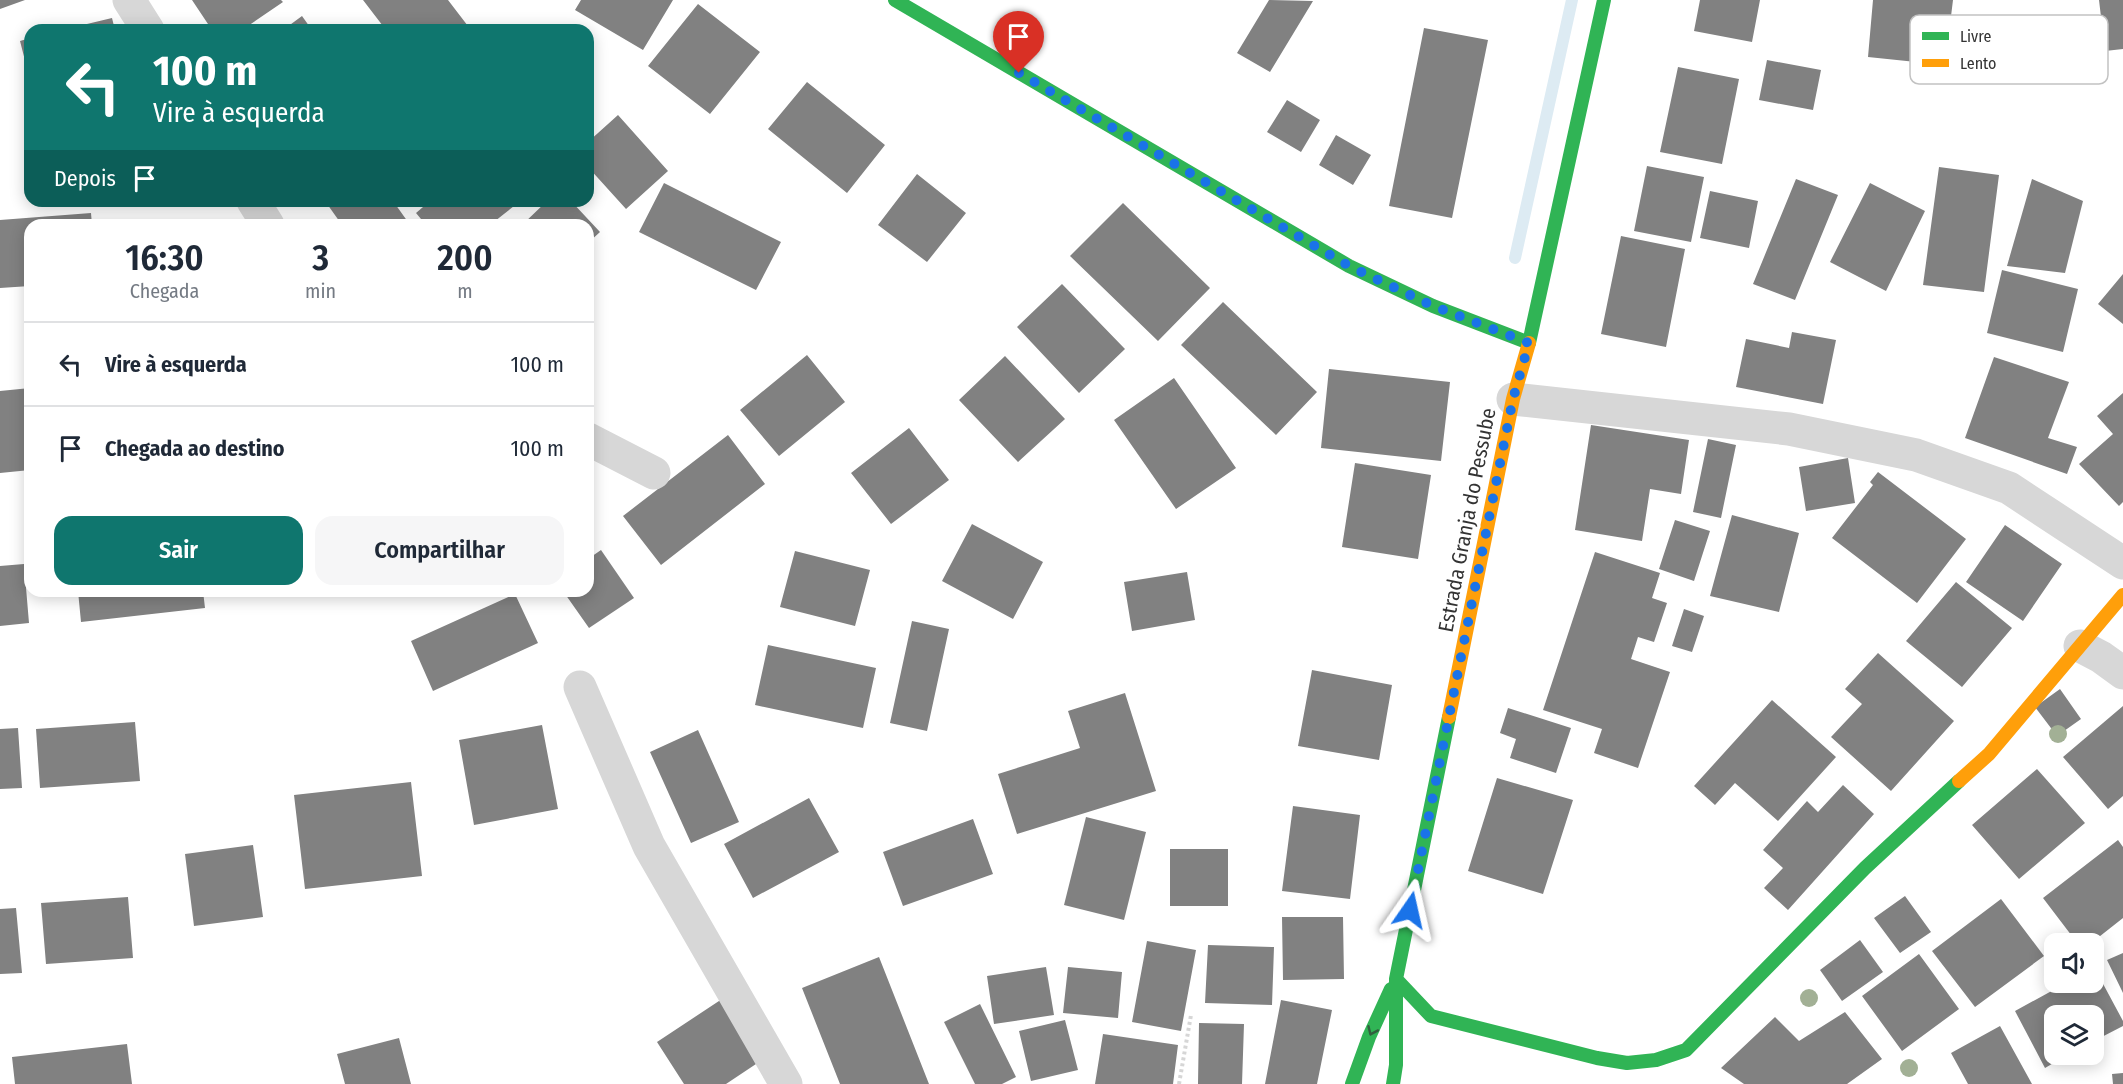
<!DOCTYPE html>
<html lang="pt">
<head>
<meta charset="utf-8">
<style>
	:root { --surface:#fff; --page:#f6f6f7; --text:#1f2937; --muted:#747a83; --line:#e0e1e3; --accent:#0f766e }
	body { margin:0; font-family:"Fira Sans Condensed",sans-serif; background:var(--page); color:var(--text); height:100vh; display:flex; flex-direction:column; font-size:22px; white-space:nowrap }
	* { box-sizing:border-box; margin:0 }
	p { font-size:20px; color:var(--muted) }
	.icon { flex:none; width:33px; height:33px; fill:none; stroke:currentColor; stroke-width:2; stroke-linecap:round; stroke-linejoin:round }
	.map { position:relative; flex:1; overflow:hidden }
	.drawer { position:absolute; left:24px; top:219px; width:570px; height:378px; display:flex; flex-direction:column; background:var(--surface); border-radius:18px; box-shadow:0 3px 15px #0003 }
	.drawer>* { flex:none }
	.hud { position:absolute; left:24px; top:24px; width:570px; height:183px; border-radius:18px; box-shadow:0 3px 15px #0003; background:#0f766e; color:#fff; overflow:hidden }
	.fabs { position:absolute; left:2044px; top:933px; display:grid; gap:12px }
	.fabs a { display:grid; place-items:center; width:60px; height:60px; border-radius:12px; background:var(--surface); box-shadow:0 3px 15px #0003; font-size:30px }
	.pin { position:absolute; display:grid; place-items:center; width:51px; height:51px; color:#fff; margin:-62px -26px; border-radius:50% 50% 50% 0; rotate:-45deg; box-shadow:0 0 6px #0007 }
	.pin .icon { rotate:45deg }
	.me { position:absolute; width:66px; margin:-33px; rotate:11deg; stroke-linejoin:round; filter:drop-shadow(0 0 4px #0008) }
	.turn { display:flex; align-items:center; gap:21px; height:126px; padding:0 30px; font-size:27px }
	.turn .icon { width:78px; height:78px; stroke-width:2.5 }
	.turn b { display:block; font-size:42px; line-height:51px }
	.then { display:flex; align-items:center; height:57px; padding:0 30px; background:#0003; gap:12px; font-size:22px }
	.eta { display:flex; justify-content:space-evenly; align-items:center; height:102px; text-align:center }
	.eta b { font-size:36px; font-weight:600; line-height:42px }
	.button { display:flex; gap:12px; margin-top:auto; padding:12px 30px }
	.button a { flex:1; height:69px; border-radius:18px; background:var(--accent); color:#fff; font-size:24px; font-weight:600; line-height:69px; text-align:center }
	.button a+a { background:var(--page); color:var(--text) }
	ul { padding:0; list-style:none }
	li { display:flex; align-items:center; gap:18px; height:84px; padding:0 30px; border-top:2px solid var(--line) }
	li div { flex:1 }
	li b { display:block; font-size:22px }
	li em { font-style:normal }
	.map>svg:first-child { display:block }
</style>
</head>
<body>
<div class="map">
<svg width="2123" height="1084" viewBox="0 0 2123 1084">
	<rect width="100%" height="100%" fill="#fff"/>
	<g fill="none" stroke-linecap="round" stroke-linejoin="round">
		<!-- stream -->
		<path stroke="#ddebf3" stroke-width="12" d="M1515 258 1572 0"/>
	</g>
	<!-- building -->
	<path fill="#818181" d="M0 0H25L0 9Z
		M192 0H281L283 2 242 30H212Z
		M363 0H448L471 30H386Z
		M581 0H673L643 50 575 10Z
		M1269 0 1313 1 1270 72 1237 53Z
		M1700 0H1760L1752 42 1694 31Z
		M1873 0H1953L1945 65 1868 57Z
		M2099 0H2123V49L2105 51Z
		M698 4 760 52 710 114 648 66Z
		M302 16 312 30H283Z
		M112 18 115 30H66V29Z
		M1424 28 1488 40 1452 218 1389 206Z
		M30 38V76H29L20 41Z
		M1767 60 1821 70 1813 110 1759 100Z
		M1678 67 1739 79 1722 164 1660 152Z
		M807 82 885 145 847 193 768 129Z
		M1287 100 1320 120 1301 152 1267 132Z
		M618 115 668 171 626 209 588 167V142Z
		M1336 135 1371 155 1353 185 1319 165Z
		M1647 166 1704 177 1691 242 1634 231Z
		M1939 167 1999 175 1984 292 1923 285Z
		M917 174 966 213 927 262 878 225Z
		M1796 179 1838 195 1795 300 1753 284Z
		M2032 179 2083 201 2065 273 2007 266Z
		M664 183 781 242 756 290 639 232Z
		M1870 183 1925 211 1886 291 1830 262Z
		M1710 191 1758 201 1749 248 1700 238Z
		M325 201H393L408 222 404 225H342Z
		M430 201H510L514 206 490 225H426L416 213Z
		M547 201H571L600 232 588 243V225H522Z
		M1123 203 1210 288 1158 341 1070 256Z
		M91 213 92 225H30V286L0 288V220Z
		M1621 236 1685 249 1666 347 1601 334Z
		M2002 270 2078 289 2063 352 1987 333Z
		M2123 274V324L2098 304Z
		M1062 284 1125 349 1079 393 1017 327Z
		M1223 302 1317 392 1276 435 1181 345Z
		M1792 332 1836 340 1823 404 1736 387 1746 339 1789 348Z
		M807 355 845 402 779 456 740 410Z
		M1005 356 1065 419 1018 462 959 400Z
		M1994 357 2069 382 2048 438 2077 447 2067 474 1965 438Z
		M1329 369 1450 382 1441 461 1321 448Z
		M1174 378 1236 468 1176 509 1114 420Z
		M30 388V470L0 473V391Z
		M2123 393V502L2119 506 2079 464 2113 434 2097 416Z
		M1591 425 1689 440 1681 494 1650 489 1642 541 1575 530Z
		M909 428 949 480 891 524 851 473Z
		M728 435 765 484 661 565 623 516Z
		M1708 439 1736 445 1721 518 1693 512Z
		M1848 458 1855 503 1806 511 1799 467Z
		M1355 463 1431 475 1418 559 1342 547Z
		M1878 472 1966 539 1917 603 1832 538 1873 485 1870 482Z
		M1732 515 1799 533 1779 612 1710 596Z
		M1675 520 1710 531 1694 581 1659 569Z
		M972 524 1043 562 1013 619 942 581Z
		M2005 525 2062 564 2023 621 1966 582Z
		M601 550 634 598 589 628 563 591H588V559Z
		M795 551 870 570 855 626 780 607Z
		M1595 552 1660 573 1652 598 1667 603 1654 642 1638 637 1631 659 1670 672 1638 768 1594 753 1602 729 1543 710Z
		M24 564 29 623 0 626V566Z
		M1187 572 1195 620 1132 631 1124 582Z
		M1956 582 2012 628 1962 687 1906 641Z
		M78 591H203L205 608 81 622Z
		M515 594 538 643 433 691 411 641Z
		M1684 609 1704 616 1692 652 1672 646Z
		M912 621 949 629 927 731 890 723Z
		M768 645 876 668 863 728 755 705Z
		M1878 653 1954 721 1891 791 1831 737 1862 704 1845 689Z
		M1312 670 1392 685 1379 760 1298 746Z
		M2060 689 2081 719 2057 736 2035 707Z
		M1125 693 1156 791 1017 834 998 774 1080 748 1068 711Z
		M1772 700 1836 757 1778 821 1735 783 1715 805 1694 786Z
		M2123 706V796L2108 809 2063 757Z
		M1508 708 1571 728 1556 773 1510 758 1516 739 1500 733Z
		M135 722 140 781 40 788 36 729Z
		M542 725 558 809 474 825 459 740Z
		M18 728 22 788 0 789V729Z
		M698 730 739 822 691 843 650 752Z
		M2037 769 2085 823 2019 879 1972 825Z
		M1497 778 1573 800 1543 894 1468 871Z
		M411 782 422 876 305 889 294 795Z
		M1843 785 1874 814 1788 910 1764 888 1783 868 1763 850 1807 801 1818 812Z
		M809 798 839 852 753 898 724 844Z
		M1293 806 1360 815 1350 899 1282 891Z
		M1086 817 1146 832 1124 920 1064 905Z
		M973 819 993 874 903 906 883 852Z
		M2118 840 2123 847V918L2090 944H2078L2043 898Z
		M253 845 263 917 194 926 185 854Z
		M1170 849H1228V906H1170Z
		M1905 896 1931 932 1900 953 1874 918Z
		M128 897 133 958 46 964 41 903Z
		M2001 899 2044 956 1975 1007 1932 951Z
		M16 908 22 973 0 974V909Z
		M1282 917H1343L1344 979 1283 980Z
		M1860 940 1883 972 1842 1001 1820 970Z
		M1147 941 1196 950 1181 1031 1132 1022Z
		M1208 945 1274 947 1272 1005 1205 1003Z
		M2123 953V993L2107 960Z
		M1919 954 1959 1009 1902 1051 1862 996Z
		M879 957 929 1084H840L802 988Z
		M1046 967 1054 1015 994 1024 987 976Z
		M1068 967 1122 972 1118 1018 1063 1013Z
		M2094 967 2123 1021V1026L2094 1041V1016H2055V1054H2069L2045 1068 2015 1011 2068 982H2094Z
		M722 999 762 1060 726 1084H684L657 1042Z
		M1281 1000 1332 1010 1317 1084H1265Z
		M980 1004 1016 1077 1002 1084H975L944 1022Z
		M1845 1012 1882 1059 1847 1084H1744L1721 1068 1775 1017 1799 1041Z
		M1065 1020 1078 1070 1031 1081 1019 1031Z
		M1199 1023 1244 1024 1242 1084H1198Z
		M2000 1026 2032 1084H1968L1951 1053Z
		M1103 1034 1178 1045 1173 1084H1095Z
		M399 1038 411 1084H345L337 1054Z
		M127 1044 132 1084H15L12 1057Z
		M2123 1073V1084H2113L2112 1074Z"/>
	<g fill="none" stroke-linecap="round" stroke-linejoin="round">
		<!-- path -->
		<path stroke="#d6d6d6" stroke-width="4" stroke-dasharray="3 3" stroke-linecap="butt" d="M1179 1084 1191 1015"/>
		<!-- street -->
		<path stroke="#d7d7d7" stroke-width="33" d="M129 0 148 30
			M253 201 268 225
			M1513 399 1789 429 1916 455 2009 488 2123 563
			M588 439 654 473
			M2080 646 2101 657 2123 673
			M580 687 649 846 786 1084"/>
		<!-- fast -->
		<path stroke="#30b455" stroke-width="14" d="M895 0 1349 266 1433 306 1529 343
			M1529 343 1604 0
			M1396 979 1431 1016 1597 1058 1627 1063 1656 1060 1686 1050 1865 868 1959 781
			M1352 1084 1369 1037 1391 989
			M1393 1084 1396 1065V979L1449 717"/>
		<!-- slow -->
		<path stroke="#ff9f0a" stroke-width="14" d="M1449 717 1513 399 1529 343
			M1959 781 1989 754 2123 595"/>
	</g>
	<!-- trees -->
	<g fill="#a2b095">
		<circle cx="2058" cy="734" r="9"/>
		<circle cx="1809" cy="998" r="9"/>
		<circle cx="1909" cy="1068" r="9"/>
	</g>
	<!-- one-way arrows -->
	<defs><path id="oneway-chevron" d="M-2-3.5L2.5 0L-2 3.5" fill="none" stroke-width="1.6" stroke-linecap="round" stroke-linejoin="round" transform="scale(1.5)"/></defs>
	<use stroke="#32603f" href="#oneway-chevron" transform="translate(1372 1031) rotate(114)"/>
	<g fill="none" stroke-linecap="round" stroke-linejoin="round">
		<!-- route -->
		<path stroke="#1a73e8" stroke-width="10" stroke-dasharray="0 18" d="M1019 73 1349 266 1433 306 1529 343 1513 399 1410 910"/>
	</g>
	<g text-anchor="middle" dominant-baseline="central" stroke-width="6" stroke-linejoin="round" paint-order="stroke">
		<!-- street labels -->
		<g font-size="21" fill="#333" stroke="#fff">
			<text transform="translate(1467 520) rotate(-79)">Estrada Granja do Pessube</text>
		</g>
	</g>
	<!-- legend -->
	<rect x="1910" y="15" width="198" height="69" rx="9" fill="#fff" stroke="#c2c2c2" stroke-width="1.5"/>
	<rect x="1922" y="32" width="27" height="8" fill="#30b455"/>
	<rect x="1922" y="59" width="27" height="8" fill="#ff9f0a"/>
	<g font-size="16" fill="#333">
		<text x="1960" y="42">Livre</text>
		<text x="1960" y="69">Lento</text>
	</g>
</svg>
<div class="fabs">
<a><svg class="icon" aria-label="sound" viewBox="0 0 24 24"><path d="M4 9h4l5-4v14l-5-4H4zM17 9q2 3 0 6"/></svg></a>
<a><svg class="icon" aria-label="layers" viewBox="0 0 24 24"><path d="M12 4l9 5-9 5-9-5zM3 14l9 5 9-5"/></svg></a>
</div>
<div class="pin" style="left:1019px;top:73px;background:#d93025"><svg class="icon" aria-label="arrive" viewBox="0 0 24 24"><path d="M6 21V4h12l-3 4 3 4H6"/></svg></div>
<svg class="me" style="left:1410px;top:910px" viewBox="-20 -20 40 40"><path d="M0-17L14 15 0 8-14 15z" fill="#1a73e8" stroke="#fff" stroke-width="4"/></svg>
<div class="hud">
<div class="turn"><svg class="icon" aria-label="left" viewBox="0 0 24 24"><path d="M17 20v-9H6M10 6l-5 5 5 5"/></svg><div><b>100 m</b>Vire à esquerda</div></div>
<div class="then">Depois<svg class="icon" aria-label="arrive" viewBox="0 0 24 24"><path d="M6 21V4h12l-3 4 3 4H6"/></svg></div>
</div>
<section class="drawer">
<div class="eta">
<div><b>16:30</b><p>Chegada</p></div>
<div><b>3</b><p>min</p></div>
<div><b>200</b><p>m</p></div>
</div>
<ul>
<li><svg class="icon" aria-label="left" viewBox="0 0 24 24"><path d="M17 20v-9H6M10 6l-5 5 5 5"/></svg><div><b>Vire à esquerda</b></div><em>100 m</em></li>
<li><svg class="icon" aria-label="arrive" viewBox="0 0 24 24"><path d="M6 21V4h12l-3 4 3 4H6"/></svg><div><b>Chegada ao destino</b></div><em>100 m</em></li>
</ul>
<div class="button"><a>Sair</a><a>Compartilhar</a></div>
</section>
</div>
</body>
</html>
